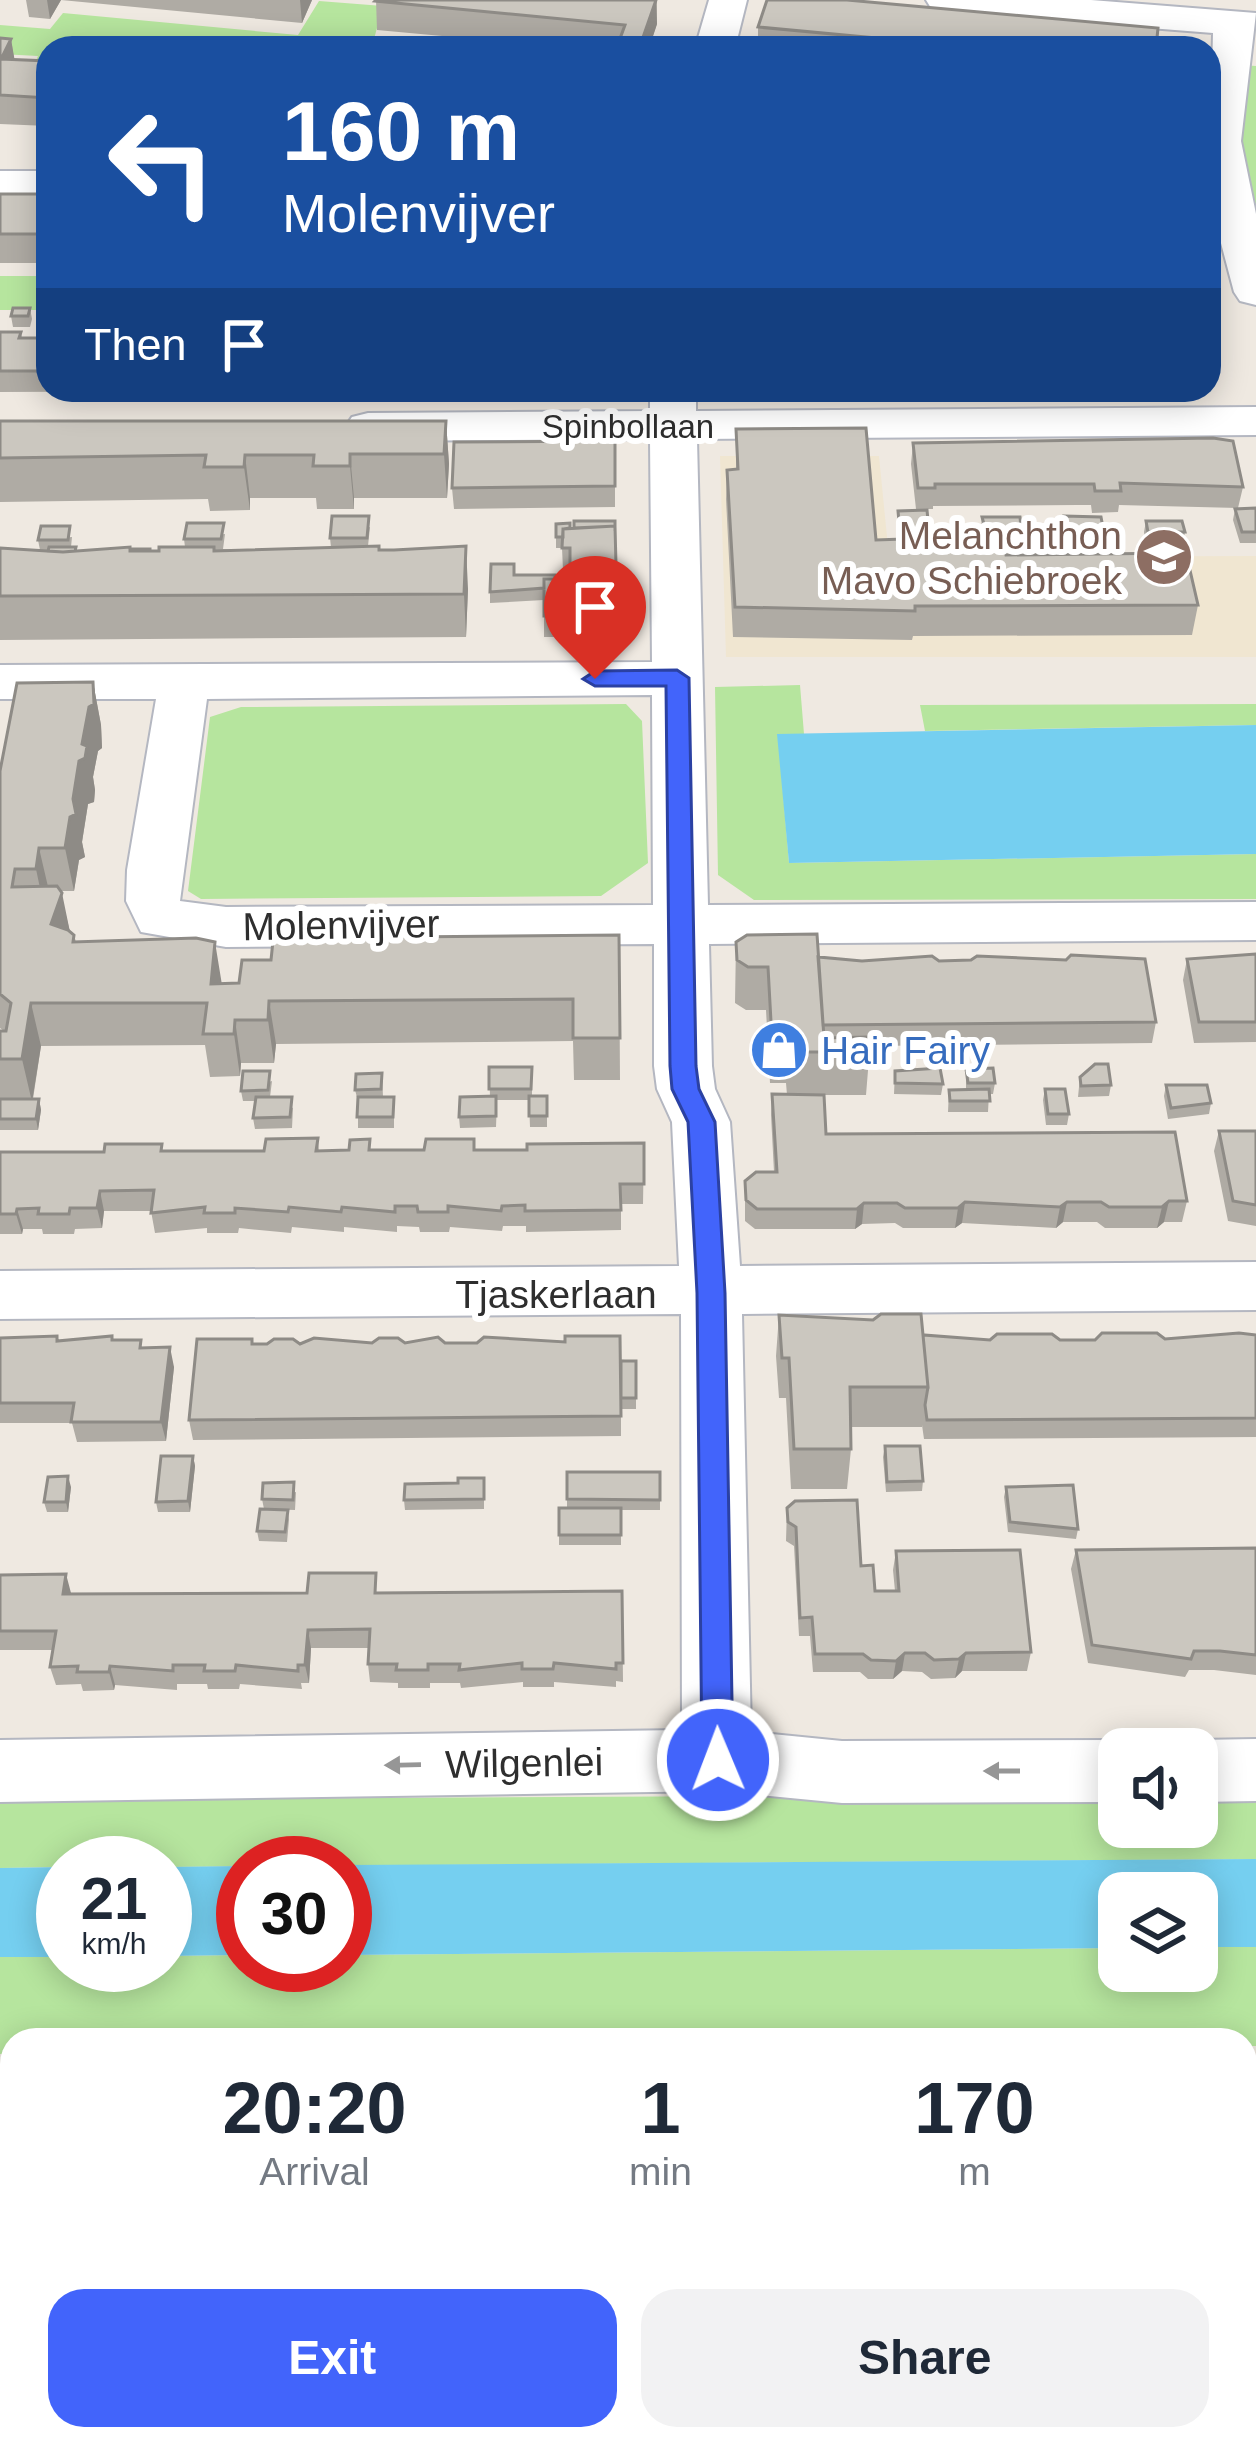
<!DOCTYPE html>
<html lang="en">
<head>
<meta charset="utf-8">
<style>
	:root { --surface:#fff; --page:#f2f2f3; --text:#1f2937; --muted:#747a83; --accent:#4264fb }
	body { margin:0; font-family:Helvetica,sans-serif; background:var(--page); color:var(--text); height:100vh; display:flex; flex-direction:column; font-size:45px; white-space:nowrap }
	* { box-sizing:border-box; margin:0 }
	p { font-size:39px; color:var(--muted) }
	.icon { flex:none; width:66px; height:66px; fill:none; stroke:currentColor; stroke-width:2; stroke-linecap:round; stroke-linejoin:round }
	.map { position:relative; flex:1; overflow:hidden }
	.drawer { position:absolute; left:0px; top:2028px; width:1257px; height:423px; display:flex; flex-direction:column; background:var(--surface); border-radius:36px 36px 0 0; box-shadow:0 6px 30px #0003 }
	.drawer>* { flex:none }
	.hud { position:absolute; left:36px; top:36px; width:1185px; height:366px; border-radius:36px; box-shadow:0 6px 30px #0003; background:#1a4fa0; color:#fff; overflow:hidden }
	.fabs { position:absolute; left:1098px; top:1728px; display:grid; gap:24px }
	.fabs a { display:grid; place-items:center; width:120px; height:120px; border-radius:24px; background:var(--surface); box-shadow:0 6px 30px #0003; font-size:60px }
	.speed { position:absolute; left:36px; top:1836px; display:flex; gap:24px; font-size:60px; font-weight:700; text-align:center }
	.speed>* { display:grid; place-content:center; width:156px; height:156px; border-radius:50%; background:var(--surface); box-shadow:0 6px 30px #0003; line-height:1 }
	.speed small { font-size:30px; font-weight:400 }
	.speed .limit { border:18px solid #d22; background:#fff; color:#111 }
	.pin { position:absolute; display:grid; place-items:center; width:102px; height:102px; color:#fff; margin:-123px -51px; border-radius:50% 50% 50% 0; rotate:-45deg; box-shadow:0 0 12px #0007 }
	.pin .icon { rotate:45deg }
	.me { position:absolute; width:132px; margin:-66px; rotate:359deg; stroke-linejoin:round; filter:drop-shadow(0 0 9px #0008) }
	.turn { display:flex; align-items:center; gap:42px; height:252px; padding:0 48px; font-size:54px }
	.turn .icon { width:156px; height:156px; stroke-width:2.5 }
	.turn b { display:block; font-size:84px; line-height:102px }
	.then { display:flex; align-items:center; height:114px; padding:0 48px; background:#0003; gap:24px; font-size:45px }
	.eta { display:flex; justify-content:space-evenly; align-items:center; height:204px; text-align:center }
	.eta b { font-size:72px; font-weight:700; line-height:84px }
	.cta { display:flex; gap:24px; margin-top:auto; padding:24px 48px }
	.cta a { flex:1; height:138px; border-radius:36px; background:var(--accent); color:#fff; font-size:48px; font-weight:700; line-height:138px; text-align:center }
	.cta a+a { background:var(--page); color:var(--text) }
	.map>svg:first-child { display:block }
</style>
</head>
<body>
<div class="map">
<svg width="1256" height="2450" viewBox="0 0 1256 2450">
	<rect width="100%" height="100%" fill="#efe9e1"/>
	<!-- education -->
	<path fill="#f0e6d1" d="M720 456H879L889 557 1256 556V657H726Z"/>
	<!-- green -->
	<path fill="#b6e59e" d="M319 1 383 6 374 39 494 48H48V80L28 79 38 56 0 54V25L50 29 63 13 298 35Z
		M1241 65 1256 66V232L1236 131Z
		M0 276H48V310H0Z
		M800 685 804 734H778L789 863 1256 854V899L754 900 718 875 715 687Z
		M626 704 642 721 648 863 601 896 201 899 188 891 210 717 241 707Z
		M1256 704V725L925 731 920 705Z
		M1256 1793V1859L165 1867V1863H63V1867L0 1868V1800L1119 1794V1827H1197V1794Z
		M1197 1947H1256V2046H1245V2040H12V2054H0V1957H63V1965H165V1956L243 1955V1965H345V1955L1119 1948V1971H1197Z"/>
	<!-- water -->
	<path fill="#75cff0" d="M1256 725V854L789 863 777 734Z
		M1256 1859V1947H1197V1893H1119V1948L345 1955V1865Z
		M243 1866V1955L165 1956V1867Z
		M63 1867V1957H0V1868Z"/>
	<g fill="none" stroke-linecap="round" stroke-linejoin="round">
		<defs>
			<path id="minor" d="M709 0H747L735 48H695Z
				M926 0H1091L1256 13 1241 141 1256 214V305L1240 301 1234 292 1209 198 1213 33 945 12 931 8Z
				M0 171H48V197H0Z
				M650 390H696V411L1256 407V435L697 439 708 905 1256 902V940L709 944 712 1066 715 1089 730 1122 740 1266 1256 1262V1310L742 1314 751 1732 842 1741 1119 1740 1144 1749H1119V1802L842 1803 717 1791 0 1802V1740L682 1730 681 1314 0 1319V1271L679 1266 672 1122 657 1089 654 1066V944L226 947 141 932 126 901 127 870 156 699H0V665L652 662 650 439 368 441 352 437 345 427 352 417 368 413 650 411ZM652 695 653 905 226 907 180 901 207 699Z
				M1256 1739V1801L1197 1802V1749H1172L1197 1740Z
				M1245 2071H1256V2145H1245Z
				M0 2076H12V2150H0Z"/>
		</defs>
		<!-- minor casing -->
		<use href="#minor" stroke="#b4b7c1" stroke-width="4"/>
		<!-- minor -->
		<use href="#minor" fill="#fff" fill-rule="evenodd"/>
	</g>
	<!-- wall -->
	<path fill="#afaba4" d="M26 0H312L302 23 61 0 50 19 29 17Z
		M376 0H657V24L649 48H572L377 30Z
		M758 27 1156 48H758Z
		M0 38 11 39 14 59 48 61V126L0 124Z
		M0 194H48V263H0Z
		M30 308 32 319 30 327H13L11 316Z
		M0 332H21L22 338H48V390L256 391 0 392Z
		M304 390H614L305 392Z
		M0 421H446L449 464 447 498H354V509H317L316 498H250V510L210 511 208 499 0 502Z
		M736 429 876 540H899L898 511 929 531 934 539H983L981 528 982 517 1021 528 1020 539H1003L1006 555 1181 566 1198 605 1192 635 913 636 912 640 733 637 726 499 727 470 736 469Z
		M615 441V507L454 509 452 488Z
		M913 443 1243 487 1238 508 1119 505 1118 512 1092 513 1091 505H1077L933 506V509H916L911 464Z
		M1256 508V543H1240L1233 520 1235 509Z
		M1064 516 1103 528 1101 539H1064L1062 528Z
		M615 521 616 586H612L616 624 611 627V637H544V600L490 603V592L514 575 570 579V570H563L562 548H556V524L570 528Z
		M1146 521 1185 532 1183 543 1146 544 1144 532Z
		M370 527 368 546 468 589 466 637 0 640V548L40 550 38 540 72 537 71 547 77 551 131 549 159 551 185 547 184 539 225 534 223 549 231 550 331 547 330 538Z
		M93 682 101 725 102 748 98 751 93 777 95 790 94 802 88 804 82 842 85 857 79 860 74 891H60L70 932 74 935 76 942 222 984 239 983 271 960 619 935 620 1080H574L573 1041 276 1044 274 1063H241L240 1076 210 1077 205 1045 41 1046 33 1099H39L41 1110 38 1130H0V1031H4L0 1028V771Z
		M736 942 818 957 862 961H939L1156 1022 1152 1043 870 1046 866 1095H801L826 1134 1187 1201 1182 1222H1164L1157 1228H1105L1097 1222H1063L1056 1228 962 1223 955 1228H903L895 1223 862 1224 855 1229H755L745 1221V1181L774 1172 771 1115 772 1094 787 1095 786 1083H770L766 1010H746L735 1003Z
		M1256 954V1042L1194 1043 1183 980 1187 959Z
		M489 1067H532V1096H547V1127H530L529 1100H497L496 1127 460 1128 459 1117 490 1096Z
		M966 1069 995 1083 993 1094H989L988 1112H948L949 1090H966Z
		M895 1071 943 1084 941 1095 894 1094Z
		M382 1073 383 1097H394V1128H358V1101L355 1090Z
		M1080 1077 1111 1085 1109 1096 1078 1097Z
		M272 1081 270 1097 293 1108 292 1128 255 1129 253 1118 255 1101H243L241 1091Z
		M1166 1085 1211 1103 1209 1114 1168 1119 1164 1096Z
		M1045 1089 1069 1114 1067 1125H1046L1043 1100Z
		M1219 1131H1256V1226L1228 1221 1214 1151Z
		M318 1138 319 1151 424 1150 474 1139 475 1150H527L644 1143 643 1204H621V1230L526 1232V1226H503L502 1231 450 1227 449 1232H420L419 1227 397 1226V1232L344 1227V1232L292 1227 291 1233 239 1228 238 1233H207V1228L155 1233 151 1211H104L102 1228 75 1229 74 1234H43L42 1229H23L22 1234H0V1152L264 1151Z
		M779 1315 923 1335 990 1340 1165 1339 1256 1335V1437L924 1439 922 1425V1427H851V1449L847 1489H791L786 1398H779L776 1356Z
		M57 1336 59 1341 113 1340 143 1348 174 1367 166 1441 77 1442 72 1423H0V1338Z
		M445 1343 636 1361V1409H621V1436L193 1440 189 1420 253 1344Z
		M885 1446 923 1481 922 1491 886 1492 883 1457Z
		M193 1456 195 1466 190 1512H158L156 1502Z
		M567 1472H660V1510H621V1545H559V1508H567Z
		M484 1478V1509L405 1510 404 1500 458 1483Z
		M71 1487 68 1512H47L44 1502Z
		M1006 1487 1078 1529 1076 1539 1008 1532 1004 1497Z
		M296 1492 295 1510 264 1509 262 1499Z
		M787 1508 861 1566 875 1591H895L893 1570 896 1551 1031 1652 1027 1671H962L955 1678 931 1679 922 1672 902 1671 893 1679H868L860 1672H813L810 1636H799L794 1546 786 1541Z
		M288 1510 289 1520 287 1542 259 1541 257 1531Z
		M1256 1548V1675L1214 1670H1189L1185 1677 1088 1663 1071 1569 1076 1550Z
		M0 1575 71 1594 622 1591 623 1682 616 1681V1687L554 1682V1687H523V1682L461 1688 460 1683H430V1688H398V1683L370 1682 368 1664 369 1648H311L309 1683H301L302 1689 240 1684 239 1689H208L207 1684H177V1690L115 1685 114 1690 83 1691 81 1684 56 1685 50 1667 53 1650H0Z
		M1052 2439H1195L1197 2450H1053Z"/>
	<!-- shaded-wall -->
	<path fill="#8e8b86" d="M47 0H61L50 19Z
		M300 0H312L302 23Z
		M656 0 657 24 649 48H640Z
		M11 39 16 68 1 59Z
		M446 421 449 464 447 498 444 454Z
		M350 454 354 498V509L350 466Z
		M245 455 250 498V510L244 467Z
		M466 546 468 589 466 637 464 594Z
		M616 602V624L611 627V606Z
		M93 682 101 725 102 748 98 751 93 777 95 790 94 802 88 804 82 842 85 857 79 860 74 891 65 848Z
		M39 848 49 891 45 912 36 869Z
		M62 893 71 937 51 924Z
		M215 942 222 985 211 984Z
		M269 1001 276 1044 274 1063 268 1020Z
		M31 1003 41 1046 32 1102 22 1059Z
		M235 1020 241 1063 240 1076 234 1034Z
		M39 1099 41 1110 38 1130 36 1119Z
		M100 1191 104 1211 102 1228 97 1208Z
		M1169 1201 1164 1222 1157 1228 1162 1207Z
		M965 1202 962 1223 955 1228 958 1208Z
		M1067 1202 1063 1222 1056 1228 1060 1207Z
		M864 1203 862 1224 855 1229 857 1209Z
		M17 1209 23 1229 22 1234 16 1214Z
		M170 1347 174 1367 166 1441 161 1422Z
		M193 1456 195 1466 190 1512 188 1501Z
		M68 1476 71 1487 68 1512 66 1502Z
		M66 1574 71 1593 63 1594Z
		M308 1630 311 1648 309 1683 305 1665Z
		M905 1653 902 1671 893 1679 896 1661Z
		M966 1653 962 1671 955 1678 959 1659Z
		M110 1666 115 1685 114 1690 109 1672Z
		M55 2439H69L67 2450H53Z"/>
	<!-- building -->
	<path fill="#cbc7bf" stroke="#8e8b86" stroke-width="3" d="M376 0H656L640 46 618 44 625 25 375 1Z
		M767 0H847L1158 28 1156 48H983L758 27Z
		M0 38 11 39 1 59 48 61V98L0 95Z
		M0 194H48V234H0Z
		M13 308H30L28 316H11Z
		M0 332H21L19 338H48V371H0Z
		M0 421H446L444 454H350V466H313L314 455H245L244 467H204L206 455 0 458Z
		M866 428 876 540 903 539V531H933L934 539H1003L1006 555 1179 553 1181 566H1189L1198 605 915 606V611L735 607 727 470 738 469 736 429Z
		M1213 438 1233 441 1243 487 1120 483 1121 491H1095L1094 484H935V488H918L913 443Z
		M615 441V486L452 488 454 442Z
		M1256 508V532H1242L1235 509Z
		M927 510 929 531H903V533H900L898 511Z
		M332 516H369L367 538H330Z
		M1064 516 1101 517 1103 528H1066Z
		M982 517H1020L1021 528H985Z
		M574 521H615V531V526L574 528Z
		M1146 521H1182L1185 532H1148Z
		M187 523H224L221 539H184Z
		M570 523V528L563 529V537H556V524Z
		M41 526H70L68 540H38Z
		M615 526 616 565H570V548H562L563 529Z
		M379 546V550H394L466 546 464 594 0 596V548L63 552 130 547V551H159V547H214V551Z
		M49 547H76L75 551 63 552 48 551Z
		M131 549H150V551H131Z
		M491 564H514V575H555V579H544V588L490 592Z
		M544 579H610L616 602 611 606V616H544Z
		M93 682 94 704 89 707 82 744 87 746 85 758 79 761 73 799 76 814 70 817 65 848H39L36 869H15L12 887 57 886 62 893 51 924 68 930 74 935 73 942 196 938 215 942 211 984 239 983 242 960H271L273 941 292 938 619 935 620 1038H573V999L269 1001 268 1020H235L234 1034H203L207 1003H31L22 1059H0V1031H6L11 1003 0 994V771L17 683Z
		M817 934 824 1038 869 1037 870 1052H789L788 1040H772L768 967H748L737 960 736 942 747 935Z
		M1256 954V1022H1199L1187 959Z
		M1071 955 1145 959 1156 1022 823 1025 818 957 862 961 932 956 939 961 971 960 977 956 1066 960Z
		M1095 1064H1108L1111 1085 1081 1086 1080 1077Z
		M489 1067H532L531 1089H489Z
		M940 1068 943 1084 895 1083V1071Z
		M993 1068 995 1083H968L966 1069Z
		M243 1071H270L268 1090 241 1091Z
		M382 1073 381 1089 355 1090 356 1074Z
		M1166 1085H1207L1211 1103 1171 1108Z
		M989 1089 990 1101H950L949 1090Z
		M1045 1089H1065L1069 1114H1048Z
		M772 1094 824 1095 826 1134 1175 1132 1187 1201H1169L1162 1207H1109L1101 1202H1067L1060 1207 965 1202 958 1208H905L897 1203H864L857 1209H757L746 1200 745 1181 756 1172H777Z
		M496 1096V1116L459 1117 460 1097Z
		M529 1096H547V1116H529Z
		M256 1097H292L290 1117 253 1118Z
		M358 1097H394L393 1117H357Z
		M0 1099H39L36 1119H0Z
		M1219 1131H1256V1205L1233 1201Z
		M318 1138 316 1151 349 1150 350 1140 370 1139 369 1150H424L426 1139H474V1150H527V1144L644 1143V1184H620L621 1210 525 1211V1205L502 1206 501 1211 448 1206V1212H418L417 1206H395V1212L342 1207 341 1212 289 1207 288 1212 235 1208V1213H204L205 1207 151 1213 154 1190 100 1191 97 1208H70L69 1214H38L39 1208 17 1209 16 1214H0V1152H104L105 1144H162L161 1151H264L266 1139Z
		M881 1314H921L928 1387H850L851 1449H794L789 1358H782L779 1315 873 1320Z
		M1102 1333H1157L1165 1339 1239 1333 1256 1335V1418L927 1420 925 1405 928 1387 923 1335 990 1340 997 1334H1052L1060 1340H1095Z
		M57 1336V1341L112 1336V1340H141L140 1348 170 1347 161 1422H71L74 1403H0V1338Z
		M565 1336H620L621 1416 189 1420 197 1339H252V1344H267L274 1339H293L300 1344 314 1338 372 1343 379 1338H398L405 1343 438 1337 445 1343H477L484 1337 565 1342Z
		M621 1361H636V1398H621Z
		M885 1446H920L923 1481 887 1482Z
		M161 1456H193L188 1501 156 1502Z
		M567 1472H660V1500L567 1499Z
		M68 1476 66 1502H44L48 1477Z
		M458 1478H484V1499L404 1500 405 1484 458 1483Z
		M294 1482 293 1500 262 1499 263 1483Z
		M1073 1485 1078 1529 1010 1522 1006 1487Z
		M857 1500 861 1566 873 1565 875 1591H899L896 1551 1020 1550 1031 1652 966 1653 959 1659 934 1660 925 1653H905L896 1661 871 1660 863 1654H815L812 1617 800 1618 796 1527 788 1522 787 1508 795 1501Z
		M559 1508H621V1535H559Z
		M260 1509 288 1510 285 1532 257 1531Z
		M1256 1548V1655L1220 1651H1194L1191 1659 1092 1645 1076 1550Z
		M309 1573H376L375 1593 622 1591 623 1663H616V1669L554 1663 553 1669H522V1663L459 1670 460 1664H428V1670H396L397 1664H368L370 1629 308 1630 305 1665H298V1671L236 1665 235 1671H204L205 1665H173V1671L110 1666 109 1672H77L78 1666 50 1667 56 1631H0V1575L66 1574 63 1594 307 1593Z
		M0 2218H12V2439H55L53 2450H0Z
		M1063 2439H1195L1197 2450H1064Z"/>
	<!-- one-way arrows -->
	<defs><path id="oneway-solid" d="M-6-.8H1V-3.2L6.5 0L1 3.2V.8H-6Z" transform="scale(3)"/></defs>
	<g fill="#969696">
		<use href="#oneway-solid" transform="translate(403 1765) rotate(179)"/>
		<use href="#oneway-solid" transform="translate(1002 1771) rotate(180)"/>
	</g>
	<!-- route -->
	<path fill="#4264fb" stroke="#2b41a3" stroke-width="3" d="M677 670 689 678 696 1066 699 1089 715 1122 725 1293 733 1760 729 1770 718 1774 706 1770 702 1760 697 1293 688 1122 672 1089 670 1066 666 686H595L583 679 595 671Z"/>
	<!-- icons -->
	<defs>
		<symbol id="school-disc" viewBox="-11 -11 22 22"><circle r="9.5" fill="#8d6e63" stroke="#fff"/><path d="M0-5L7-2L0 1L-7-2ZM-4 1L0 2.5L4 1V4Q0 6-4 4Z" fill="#fff"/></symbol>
		<symbol id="shop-disc" viewBox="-11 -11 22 22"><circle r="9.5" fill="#3f7fe0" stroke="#fff"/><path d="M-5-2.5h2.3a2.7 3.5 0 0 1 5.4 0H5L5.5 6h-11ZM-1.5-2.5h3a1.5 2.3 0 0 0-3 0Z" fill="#fff"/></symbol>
	</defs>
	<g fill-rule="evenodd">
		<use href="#school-disc" x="1131" y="524" width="66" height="66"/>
		<use href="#shop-disc" x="746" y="1017" width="66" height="66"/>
	</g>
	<g text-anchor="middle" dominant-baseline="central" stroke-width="12" stroke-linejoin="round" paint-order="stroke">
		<!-- far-street labels -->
		<g font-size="33" fill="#2e2e2e" stroke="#fff">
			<text x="628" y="426">Spinbollaan</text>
		</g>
		<!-- education labels -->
		<g font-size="39" fill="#785e54" stroke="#fff" text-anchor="end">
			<text x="1122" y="535">Melanchthon<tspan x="1122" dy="45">Mavo Schiebroek</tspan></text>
		</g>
		<!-- street labels -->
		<g font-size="39" fill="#2e2e2e" stroke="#fff">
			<text transform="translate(341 925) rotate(-1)">Molenvijver</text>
			<text x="556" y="1294">Tjaskerlaan</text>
			<text transform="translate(524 1763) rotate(-1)">Wilgenlei</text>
		</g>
		<!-- shop labels -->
		<g font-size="39" fill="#366cbe" stroke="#fff" text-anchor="start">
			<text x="821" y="1050">Hair Fairy</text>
		</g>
	</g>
</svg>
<div class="fabs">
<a><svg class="icon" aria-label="sound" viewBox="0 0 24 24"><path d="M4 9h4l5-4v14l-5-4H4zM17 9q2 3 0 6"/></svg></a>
<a><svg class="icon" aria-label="layers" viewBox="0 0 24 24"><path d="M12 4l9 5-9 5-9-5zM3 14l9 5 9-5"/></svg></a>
</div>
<div class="speed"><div>21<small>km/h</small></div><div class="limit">30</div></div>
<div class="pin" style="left:595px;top:679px;background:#d93025"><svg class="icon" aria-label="arrive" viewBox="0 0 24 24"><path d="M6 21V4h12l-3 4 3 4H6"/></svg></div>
<svg class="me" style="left:718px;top:1760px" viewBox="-20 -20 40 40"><circle r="17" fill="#4264fb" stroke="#fff" stroke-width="3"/><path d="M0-11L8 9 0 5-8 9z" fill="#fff"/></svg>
<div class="hud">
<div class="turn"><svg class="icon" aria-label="left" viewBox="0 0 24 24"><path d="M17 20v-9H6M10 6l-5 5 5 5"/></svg><div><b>160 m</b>Molenvijver</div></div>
<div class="then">Then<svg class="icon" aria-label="arrive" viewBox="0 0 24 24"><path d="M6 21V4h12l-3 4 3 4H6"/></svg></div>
</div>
<section class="drawer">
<div class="eta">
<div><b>20:20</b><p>Arrival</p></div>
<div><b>1</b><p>min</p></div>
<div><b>170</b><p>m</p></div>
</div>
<div class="cta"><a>Exit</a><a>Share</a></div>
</section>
</div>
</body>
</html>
